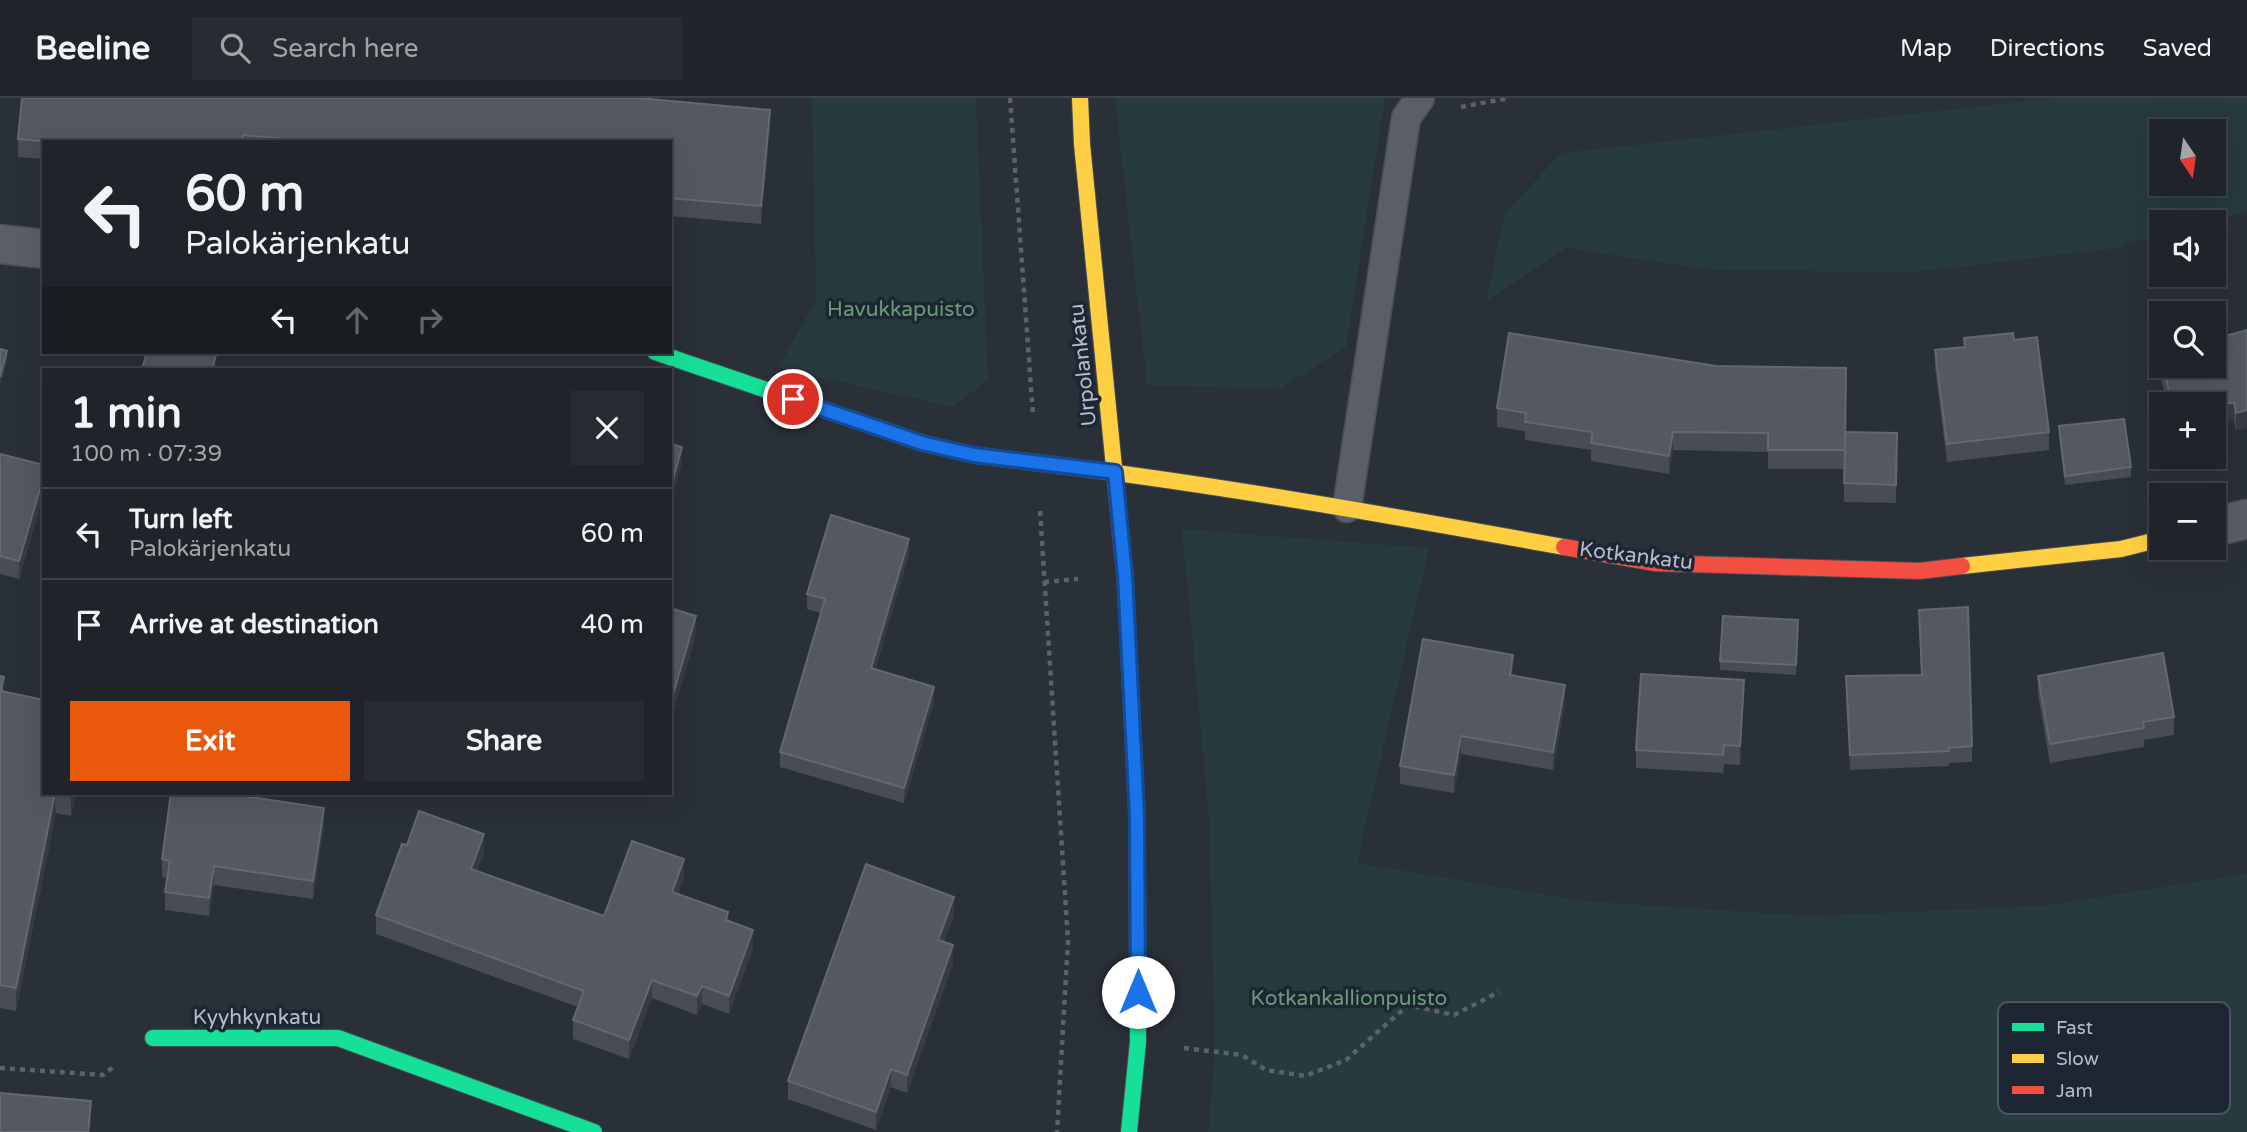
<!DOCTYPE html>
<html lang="en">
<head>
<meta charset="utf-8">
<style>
	:root { --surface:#20242a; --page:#282c32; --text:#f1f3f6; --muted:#a2a4a8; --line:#3d4147; --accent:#ea580c }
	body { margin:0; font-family:"Varela Round",sans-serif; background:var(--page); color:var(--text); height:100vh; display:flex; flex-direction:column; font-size:26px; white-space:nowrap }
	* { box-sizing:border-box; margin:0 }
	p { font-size:23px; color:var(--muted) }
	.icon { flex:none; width:38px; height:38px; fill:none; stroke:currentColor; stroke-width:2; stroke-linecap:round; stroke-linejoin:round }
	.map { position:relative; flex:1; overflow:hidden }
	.panel { position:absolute; left:42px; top:270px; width:630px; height:427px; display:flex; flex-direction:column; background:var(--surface); border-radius:0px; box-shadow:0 7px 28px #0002,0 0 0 2px var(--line) }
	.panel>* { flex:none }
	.guide { position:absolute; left:42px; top:42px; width:630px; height:214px; border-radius:0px; box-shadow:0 7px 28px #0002,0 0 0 2px var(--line); background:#20242a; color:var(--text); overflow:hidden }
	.needle { width:46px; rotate:167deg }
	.controls { position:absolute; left:2149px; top:21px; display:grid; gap:14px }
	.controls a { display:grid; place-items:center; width:77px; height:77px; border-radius:0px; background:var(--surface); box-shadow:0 7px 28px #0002,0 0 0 2px var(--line); font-size:35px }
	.pin { position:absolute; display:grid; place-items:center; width:60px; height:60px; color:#fff; margin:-30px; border:4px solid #fff; border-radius:50%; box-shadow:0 2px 7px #0007 }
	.me { position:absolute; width:77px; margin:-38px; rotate:0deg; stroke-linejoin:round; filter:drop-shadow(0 0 5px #0008) }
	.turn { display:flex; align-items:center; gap:24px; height:147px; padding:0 28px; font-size:32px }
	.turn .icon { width:91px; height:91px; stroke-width:2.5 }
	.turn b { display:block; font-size:49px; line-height:60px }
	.lanes { display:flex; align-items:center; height:66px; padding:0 28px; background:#0003; justify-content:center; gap:35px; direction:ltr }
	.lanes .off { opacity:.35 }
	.round { display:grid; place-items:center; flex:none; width:74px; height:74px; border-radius:0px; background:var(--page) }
	.headline { display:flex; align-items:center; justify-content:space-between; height:119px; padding:0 28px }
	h1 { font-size:42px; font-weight:800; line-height:52px }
	.button { display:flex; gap:14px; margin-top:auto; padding:14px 28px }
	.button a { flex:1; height:80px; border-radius:0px; background:var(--accent); color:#fff; font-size:28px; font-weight:800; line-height:80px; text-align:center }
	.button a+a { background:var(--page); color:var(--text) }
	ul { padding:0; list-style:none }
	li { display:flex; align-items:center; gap:21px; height:91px; padding:0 28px; border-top:2px solid var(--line) }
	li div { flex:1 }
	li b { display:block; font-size:26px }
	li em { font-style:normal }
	header { display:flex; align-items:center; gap:42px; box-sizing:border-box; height:98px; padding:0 35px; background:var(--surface); border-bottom:2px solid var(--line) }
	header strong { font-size:33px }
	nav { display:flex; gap:38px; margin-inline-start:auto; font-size:24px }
	.search { width:490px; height:63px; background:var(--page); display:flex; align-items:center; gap:18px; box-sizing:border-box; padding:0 24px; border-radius:0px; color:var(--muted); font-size:26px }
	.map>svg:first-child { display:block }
</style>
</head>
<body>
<header>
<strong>Beeline</strong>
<div class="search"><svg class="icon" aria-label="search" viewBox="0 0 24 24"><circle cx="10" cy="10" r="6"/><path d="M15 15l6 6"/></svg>Search here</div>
<nav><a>Map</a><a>Directions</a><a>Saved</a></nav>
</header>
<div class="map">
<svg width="2247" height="1034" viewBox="0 0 2247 1034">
	<rect width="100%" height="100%" fill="#2a3038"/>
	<!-- green -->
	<path fill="#273a3e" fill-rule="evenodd" d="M812 0H976L988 282 952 309 778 270 816 202Z
		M1115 0H1385L1346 249 1280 291 1147 287Z
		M2055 0H2247V114L2209 124H2161V137L2110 151 1907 175 1703 171 1566 150 1486 203 1505 114 1562 55ZM2161 33H2214V86H2161Z
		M1182 431 1429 450 1357 765 1583 803 1812 818 2041 808 2247 776V1034H1208L1215 952 1209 721Z"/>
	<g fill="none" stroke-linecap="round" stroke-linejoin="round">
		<defs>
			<path id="lane" d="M1347 410 1406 20 1420 0"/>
			<path id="street" d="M0 146 44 151
				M2214 429 2247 421"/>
			<path id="fast" d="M655 254 922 345 974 357 1030 364
				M1121 440 1125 477 1137 718 1138 944 1129 1034
				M153 940H338L594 1034"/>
			<path id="slow" d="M1080 0 1082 46 1121 440
				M1030 364C1209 385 1387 417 1564 449
				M1962 468 2121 451 2161 441"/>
			<path id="jam" d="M1564 449 1655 465 1919 473 1962 468"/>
		</defs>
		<!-- lane casing -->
		<use href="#lane" stroke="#484c55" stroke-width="31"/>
		<!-- street casing -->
		<use href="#street" stroke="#484c55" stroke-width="41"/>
		<!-- fast casing -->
		<use href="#fast" stroke="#484c55" stroke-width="18"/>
		<!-- slow casing -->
		<use href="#slow" stroke="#484c55" stroke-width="18"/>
		<!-- jam casing -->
		<use href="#jam" stroke="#484c55" stroke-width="18"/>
		<!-- path -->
		<path stroke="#5c6268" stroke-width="4.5" stroke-dasharray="5 5" stroke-linecap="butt" d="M1010 0 1033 317
			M1461 9 1509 0
			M1040 413 1068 843 1057 1034
			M1044 484 1078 481
			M1184 950 1242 957 1266 972 1305 978 1346 962 1408 907 1454 917 1499 894
			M0 970 103 977 116 967"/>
		<!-- lane -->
		<use href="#lane" stroke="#5a5e66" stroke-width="28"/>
		<!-- street -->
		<use href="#street" stroke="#5a5e66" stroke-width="38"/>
		<!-- fast -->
		<use href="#fast" stroke="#16e098" stroke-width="16"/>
		<!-- slow -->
		<use href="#slow" stroke="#ffcf43" stroke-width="16"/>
		<!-- jam -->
		<use href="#jam" stroke="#f24e42" stroke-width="16"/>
	</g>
	<!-- wall -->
	<path fill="#474c55" d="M22 0 770 30 761 126 670 118V44H44V61L18 59V41Z
		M2247 232 2236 333 2234 322 2214 306H2168L2159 275V256H2161V268H2214Z
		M1964 240 2014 242 2049 334V352L1947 364 1935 270V252L1964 249Z
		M1497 310 1845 334 1897 335 1896 405 1844 404V371H1768V354L1673 352 1669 376 1591 363V352L1525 342V333L1497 329Z
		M2059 328 2131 369V379L2065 387 2059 338Z
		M0 356 44 367V395L19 481 0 476Z
		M909 456 875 572 934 604 904 705 780 669V654L821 515 807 511V496Z
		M670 510 696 536 672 618 670 617Z
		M1919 512 1972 648V664L1949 665V668L1850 672 1846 578 1921 577Z
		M1798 522 1796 577 1720 572V563Z
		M1513 575V578L1565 605 1553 672 1461 656 1454 695 1400 686V668Z
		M0 578 4 594 44 695H76L71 718 56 715 16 913 0 910Z
		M2038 578 2174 619V637L2144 642V649L2050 665 2038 597Z
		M1744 600 1740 667 1724 666 1723 675 1636 670V652Z
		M227 695V696L324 728 313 801 214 787 209 818 165 812V794L167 780 162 779V761Z
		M407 747 484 754 477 773 604 818 684 780 678 796 728 823 753 850 729 916 702 906 697 917 652 900 629 961 573 941V922L578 909 376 836V817Z
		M954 817 944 844 953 865 907 995 891 989 876 1032 788 1001V983Z"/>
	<!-- shaded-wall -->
	<path fill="#373c44" d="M770 12V30L761 126V108Z
		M7 253V263L0 289V279Z
		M216 257V267L215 271H212Z
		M2234 304V322L2214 327V309Z
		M2247 312V330L2236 333V315Z
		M1673 334V352L1669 376V358Z
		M682 349V365L670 408V392Z
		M44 377V395L19 481V463Z
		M909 441V456L871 586V570Z
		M696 518V536L672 618V600Z
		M1513 557V575L1510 596V577Z
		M1744 582V600L1740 667V648Z
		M1565 587V605L1553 672V654Z
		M934 589V604L904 705V690Z
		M1461 638V656L1454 695V677Z
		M55 695 56 715 16 913V890Z
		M71 695H76L71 718Z
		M324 710V728L313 801V783Z
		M484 736V754L471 789V771Z
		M684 761V780L672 813V794Z
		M214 768V787L209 818V800Z
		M954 799V817L938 860V842Z
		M753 832V850L729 916V898Z
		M953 847V865L907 995V977Z
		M652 882V900L629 961V942Z
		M702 888V906L697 917V898Z
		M891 971V989L876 1032V1014Z
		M91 1003V1024L90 1034H88Z"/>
	<!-- building -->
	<path fill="#535861" stroke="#626872" stroke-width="2" d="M22 0H638L770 12 761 108 670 100V44H322L243 37 242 44H52L18 41Z
		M2247 232V312L2236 315 2234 304 2214 309V306H2173L2162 268H2214V241Z
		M1509 235 1716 268 1846 270 1845 349V334L1897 335 1896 387 1844 385 1845 352H1768V335L1673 334 1669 358 1591 345 1592 334 1525 324 1526 315 1497 310Z
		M2013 235 2014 242 2037 239 2049 334 1947 346 1935 252 1965 249 1964 240Z
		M0 251 7 253 0 279Z
		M147 254H204L216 257 212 271H142Z
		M2124 321 2131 369 2065 378 2059 328Z
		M670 346 682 349 670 392Z
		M0 356 44 367V377L19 463 0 458Z
		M831 417 909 441 871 570 934 589 904 690 780 654 825 501 807 496Z
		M1968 509 1972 648 1948 650 1949 653 1850 657 1846 578 1922 577 1919 512Z
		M670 510 696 518 672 600 670 599Z
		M1723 518 1798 522 1796 567 1720 563Z
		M1423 541 1513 557 1510 577 1565 587 1553 654 1461 638 1454 677 1400 668Z
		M2163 555 2174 619 2143 624 2144 630 2050 646 2038 578Z
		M1641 576 1744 582 1740 648 1724 647 1723 657 1636 652Z
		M0 578 4 579 1 593 44 602V695H55L16 890 0 887Z
		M171 695H225L324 710 313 783 214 768 209 800 165 794 170 763 162 761Z
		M419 713 484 736 471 771 604 818 632 743 684 761 672 794 728 814 726 822 753 832 729 898 702 888 697 898 652 882 629 942 573 922 584 893 376 817 402 746 407 747Z
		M866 766 954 799 938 842 953 847 907 977 891 971 876 1014 788 983Z
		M0 995 91 1003 88 1034H0Z"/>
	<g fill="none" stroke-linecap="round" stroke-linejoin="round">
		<defs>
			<path id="route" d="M793 301 922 345 974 357 1115 374 1125 477 1137 718 1138 894"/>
		</defs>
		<!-- route casing -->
		<use href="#route" stroke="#114b97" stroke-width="18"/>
		<!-- route -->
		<use href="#route" stroke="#1a73e8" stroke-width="12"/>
	</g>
	<g text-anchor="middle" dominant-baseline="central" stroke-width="7" stroke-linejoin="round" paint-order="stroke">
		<!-- park labels -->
		<g font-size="21" fill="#6b9a76" stroke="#1d2633">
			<text x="901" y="211">Havukkapuisto</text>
			<text x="1349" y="900">Kotkankallionpuisto</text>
		</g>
		<!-- street labels -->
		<g font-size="21" fill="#b4bcc9" stroke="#1d2633">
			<text transform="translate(1083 267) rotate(-96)">Urpolankatu</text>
			<text transform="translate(1636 458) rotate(7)">Kotkankatu</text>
			<text x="257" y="919">Kyyhkynkatu</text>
		</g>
	</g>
	<!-- legend -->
	<rect x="1998" y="904" width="232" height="112" rx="10" fill="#1d2633" stroke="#4a5360" stroke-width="2"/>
	<rect x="2012" y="925" width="32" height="8" fill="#16e098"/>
	<rect x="2012" y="956" width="32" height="9" fill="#ffcf43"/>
	<rect x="2012" y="988" width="32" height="8" fill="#f24e42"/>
	<g font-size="19" fill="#b4bcc9">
		<text x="2056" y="936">Fast</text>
		<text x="2056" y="967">Slow</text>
		<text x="2056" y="999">Jam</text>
	</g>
</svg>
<div class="controls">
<a><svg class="needle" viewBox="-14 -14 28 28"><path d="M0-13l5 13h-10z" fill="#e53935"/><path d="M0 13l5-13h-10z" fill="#a2a4a8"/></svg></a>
<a><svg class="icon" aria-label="sound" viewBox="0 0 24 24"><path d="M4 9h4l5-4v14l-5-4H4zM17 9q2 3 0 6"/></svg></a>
<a><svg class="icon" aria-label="search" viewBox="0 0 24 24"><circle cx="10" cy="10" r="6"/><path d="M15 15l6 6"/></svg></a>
<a>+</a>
<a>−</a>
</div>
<div class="pin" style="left:793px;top:301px;background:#d93025"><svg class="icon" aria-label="arrive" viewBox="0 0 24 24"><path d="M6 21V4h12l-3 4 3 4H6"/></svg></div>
<svg class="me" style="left:1138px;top:894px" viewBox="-20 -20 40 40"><circle r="19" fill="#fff"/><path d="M0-13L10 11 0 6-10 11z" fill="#1a73e8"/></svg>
<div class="guide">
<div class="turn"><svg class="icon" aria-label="left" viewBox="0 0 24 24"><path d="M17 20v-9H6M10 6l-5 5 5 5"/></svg><div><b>60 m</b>Palokärjenkatu</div></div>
<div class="lanes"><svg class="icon" aria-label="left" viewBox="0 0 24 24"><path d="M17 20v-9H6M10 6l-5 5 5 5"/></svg><svg class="icon off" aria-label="ahead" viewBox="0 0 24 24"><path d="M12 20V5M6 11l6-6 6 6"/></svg><svg class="icon off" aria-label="right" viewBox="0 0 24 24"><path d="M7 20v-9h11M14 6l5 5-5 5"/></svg></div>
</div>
<section class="panel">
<div class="headline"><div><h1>1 min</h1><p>100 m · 07:39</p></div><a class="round"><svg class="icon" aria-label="close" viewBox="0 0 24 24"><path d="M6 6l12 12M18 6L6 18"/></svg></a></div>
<ul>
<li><svg class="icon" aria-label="left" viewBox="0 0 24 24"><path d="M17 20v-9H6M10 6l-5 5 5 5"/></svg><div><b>Turn left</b><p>Palokärjenkatu</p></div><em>60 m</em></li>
<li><svg class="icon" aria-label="arrive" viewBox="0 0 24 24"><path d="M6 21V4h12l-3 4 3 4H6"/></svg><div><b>Arrive at destination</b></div><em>40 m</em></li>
</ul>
<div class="button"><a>Exit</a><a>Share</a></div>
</section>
</div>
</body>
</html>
